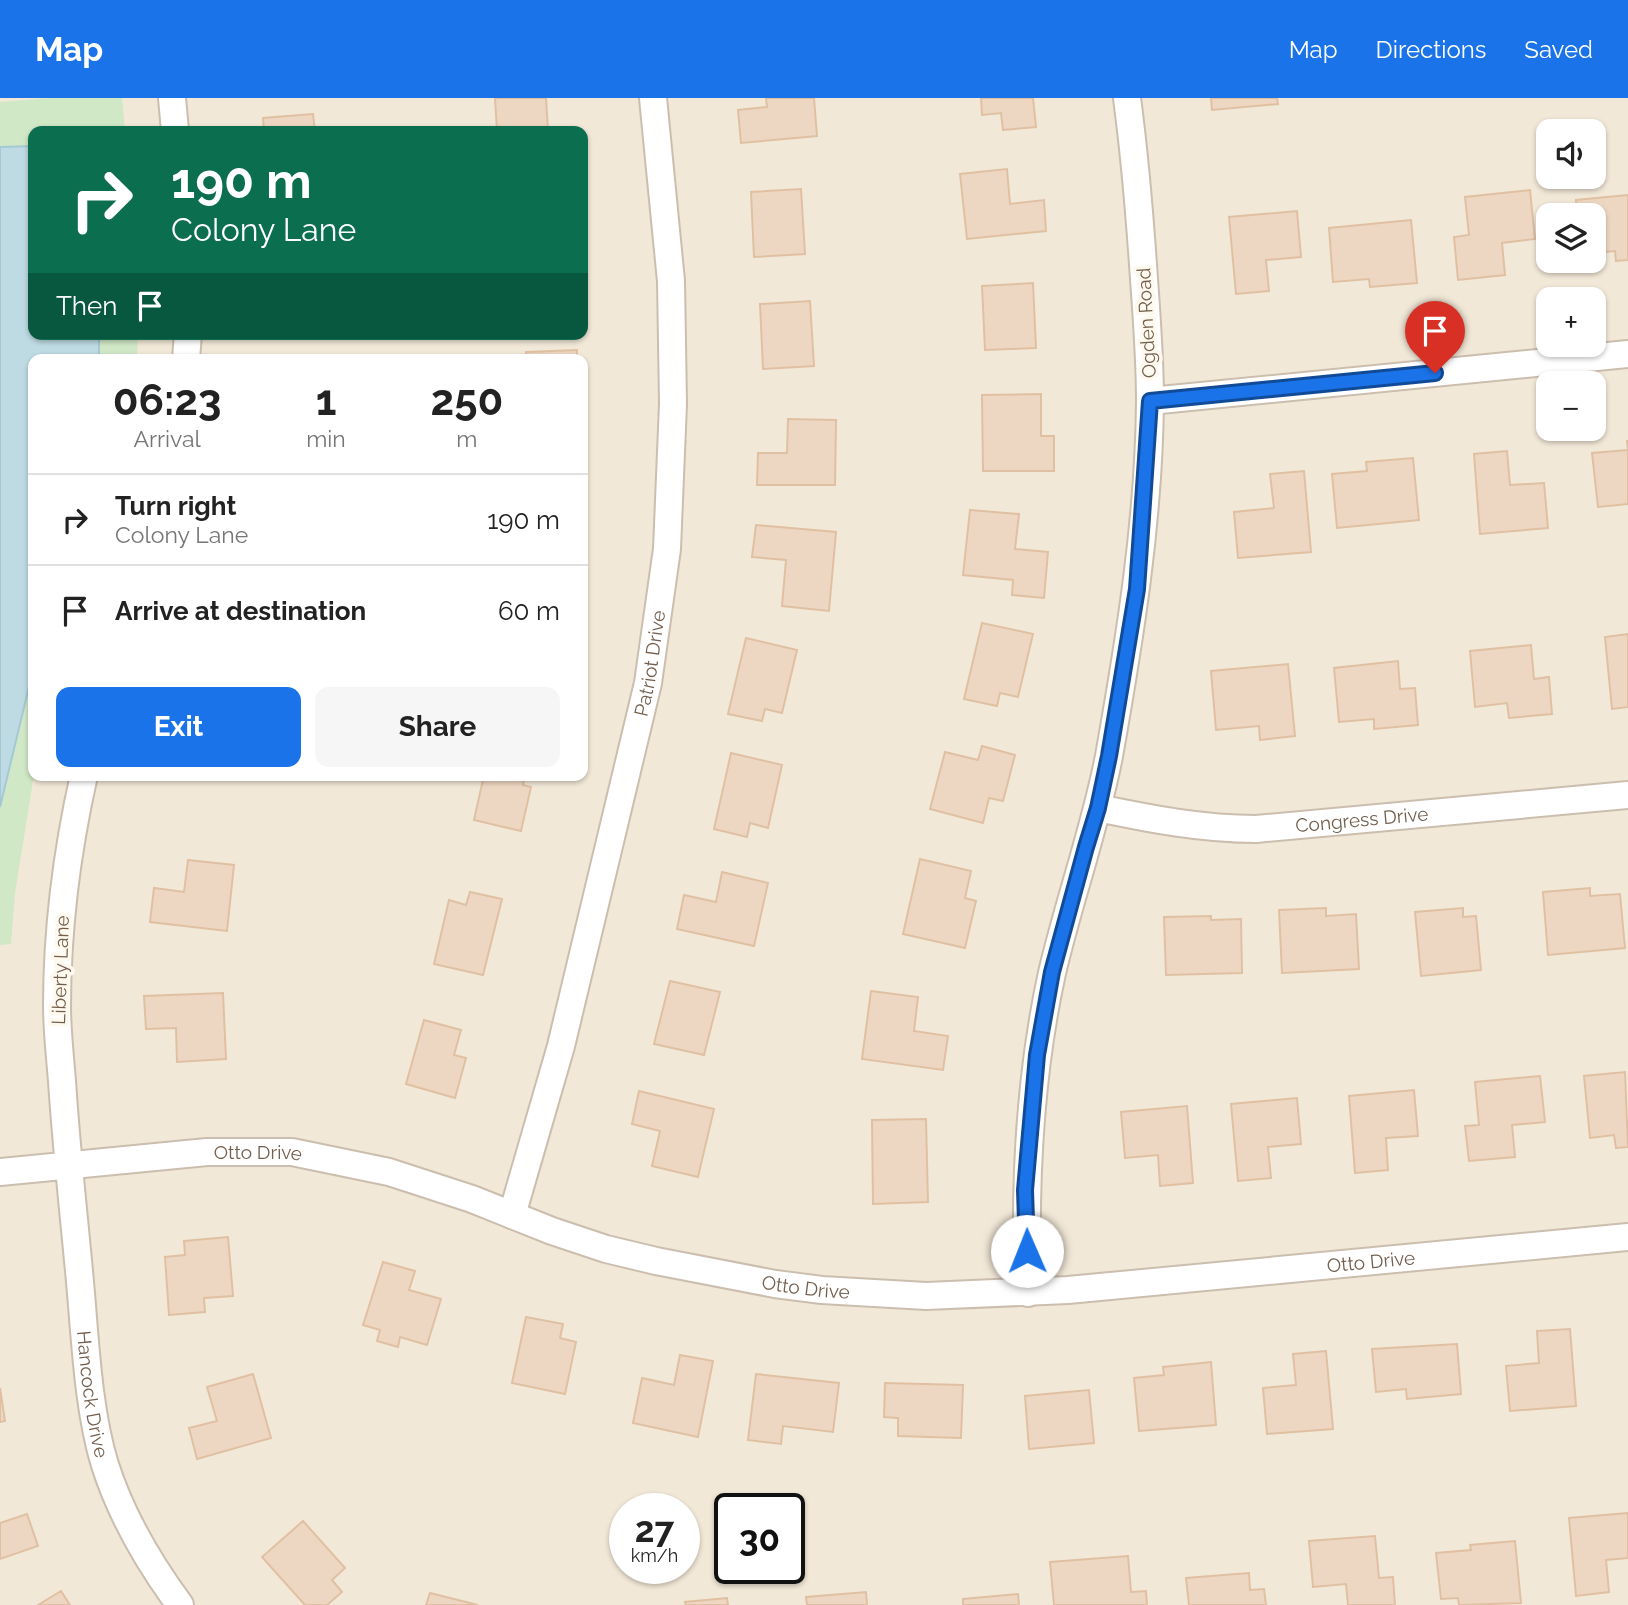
<!DOCTYPE html>
<html lang="en">
<head>
<meta charset="utf-8">
<style>
	:root { --surface:#fff; --page:#f6f6f6; --text:#222; --muted:#767676; --line:#e0e0e0; --accent:#1a73e8 }
	body { margin:0; font-family:Raleway,sans-serif; background:var(--page); color:var(--text); height:100vh; display:flex; flex-direction:column; font-size:26px; white-space:nowrap }
	* { box-sizing:border-box; margin:0 }
	p { font-size:23px; color:var(--muted) }
	.icon { flex:none; width:38px; height:38px; fill:none; stroke:currentColor; stroke-width:2; stroke-linecap:round; stroke-linejoin:round }
	.map { position:relative; flex:1; overflow:hidden }
	.drawer { position:absolute; left:28px; top:256px; width:560px; height:427px; display:flex; flex-direction:column; background:var(--surface); border-radius:14px; box-shadow:0 2px 5px #0004 }
	.drawer>* { flex:none }
	.banner { position:absolute; left:28px; top:28px; width:560px; height:214px; border-radius:14px; box-shadow:0 2px 5px #0004; background:#0b6e4f; color:#fff; overflow:hidden }
	.fabs { position:absolute; left:1536px; top:21px; display:grid; gap:14px }
	.fabs a { display:grid; place-items:center; width:70px; height:70px; border-radius:14px; background:var(--surface); box-shadow:0 2px 5px #0004; font-size:35px }
	.speed { position:absolute; left:609px; top:1395px; display:flex; gap:14px; font-size:35px; font-weight:700; text-align:center }
	.speed>* { display:grid; place-content:center; width:91px; height:91px; border-radius:50%; background:var(--surface); box-shadow:0 2px 5px #0004; line-height:1 }
	.speed small { font-size:18px; font-weight:400 }
	.speed .limit { border:4px solid #111; border-radius:10px; background:#fff; color:#111 }
	.pin { position:absolute; display:grid; place-items:center; width:60px; height:60px; color:#fff; margin:-72px -30px; border-radius:50% 50% 50% 0; rotate:-45deg; box-shadow:0 0 7px #0007 }
	.pin .icon { rotate:45deg }
	.me { position:absolute; width:77px; margin:-38px; rotate:359deg; stroke-linejoin:round; filter:drop-shadow(0 0 5px #0008) }
	.turn { display:flex; align-items:center; gap:24px; height:147px; padding:0 28px; font-size:32px }
	.turn .icon { width:91px; height:91px; stroke-width:2.5 }
	.turn b { display:block; font-size:49px; line-height:60px }
	.then { display:flex; align-items:center; height:66px; padding:0 28px; background:#0003; gap:14px; font-size:26px }
	.eta { display:flex; justify-content:space-evenly; align-items:center; height:119px; text-align:center }
	.eta b { font-size:42px; font-weight:700; line-height:49px }
	.cta { display:flex; gap:14px; margin-top:auto; padding:14px 28px }
	.cta a { flex:1; height:80px; border-radius:14px; background:var(--accent); color:#fff; font-size:28px; font-weight:700; line-height:80px; text-align:center }
	.cta a+a { background:var(--page); color:var(--text) }
	ul { padding:0; list-style:none }
	li { display:flex; align-items:center; gap:21px; height:91px; padding:0 28px; border-top:2px solid var(--line) }
	li div { flex:1 }
	li b { display:block; font-size:26px }
	li em { font-style:normal }
	header { display:flex; align-items:center; gap:42px; box-sizing:border-box; height:98px; padding:0 35px; background:var(--accent); color:#fff }
	header strong { font-size:33px }
	nav { display:flex; gap:38px; margin-inline-start:auto; font-size:24px }
	.map>svg:first-child { display:block }
</style>
</head>
<body>
<header>
<strong>Map</strong>
<nav><a>Map</a><a>Directions</a><a>Saved</a></nav>
</header>
<div class="map">
<svg width="1628" height="1507" viewBox="0 0 1628 1507">
	<rect width="100%" height="100%" fill="#fbf5e8"/>
	<!-- residential -->
	<path fill="#f2e8d7" fill-rule="evenodd" d="M0 0H1628V1507H0ZM33 33H583V236H33ZM1549 33H1594V79H1549ZM1549 117H1594V163H1549ZM1549 201H1594V247H1549ZM33 261H583V677H33ZM1549 285H1594V331H1549ZM625 1410H684V1470H625ZM730 1410H789V1470H730Z"/>
	<!-- green -->
	<path fill="#d1e8c7" d="M49 0H122L125 33H33V236H138L137 261H33L34 677 15 795 11 846 0 847V4Z"/>
	<!-- water -->
	<path fill="#bedae3" stroke="#a5c9d4" stroke-width="2" d="M33 48V236H99V261H33V572L0 709V49Z"/>
	<!-- building -->
	<path fill="#eed7c2" stroke="#e0c0a3" stroke-width="2" d="M495 0H546L548 33H497Z
		M766 0H814L817 38 741 45 738 12 767 9Z
		M981 0H1033L1036 29 1003 32 1001 15 982 17Z
		M1211 0H1277L1278 6 1212 12Z
		M313 16 315 33H264L263 20Z
		M1007 71 1010 106 1044 102 1046 133 967 141 960 76Z
		M801 91 805 156 754 159 751 94Z
		M1530 92 1535 141 1502 145 1505 177 1458 182 1454 139 1469 137 1465 99Z
		M1628 97V162L1616 163 1615 153 1594 155V117H1577L1576 102Z
		M1297 113 1301 159 1266 162 1269 193 1236 196 1229 119Z
		M1411 122 1417 185 1370 189 1369 181 1333 184 1329 130Z
		M1033 185 1036 250 985 252 982 188Z
		M810 203 814 268 763 271 760 206Z
		M577 252V261H526V254Z
		M1041 296V338H1054V373H983L982 297Z
		M788 321 836 322 835 387H757L758 355H787Z
		M1627 343H1628V406L1598 409 1592 355 1628 352Z
		M1507 353 1510 387 1544 385 1548 430 1480 436 1474 356Z
		M1413 360 1419 422 1337 430 1332 376 1367 373 1366 364Z
		M1304 373 1311 454 1238 460 1234 414 1274 410 1270 376Z
		M970 412 1019 416 1015 451 1048 454 1044 500 1012 497 1013 482 963 477Z
		M756 427 836 434 829 513 782 508 786 462 752 459Z
		M982 525 1033 536 1018 599 1000 595 997 608 964 601Z
		M1628 536V609L1612 611 1605 539Z
		M746 540 797 552 782 615 765 611 762 623 728 616Z
		M1531 547 1534 581 1549 579 1552 616 1509 620 1507 605 1475 609 1470 553Z
		M1398 563 1400 591 1415 590 1418 627 1374 631V621L1339 624 1334 570Z
		M1288 566 1295 638 1260 642 1259 628 1216 632 1211 573Z
		M982 648 1015 657 1003 703 989 700 983 725 930 711 945 654 978 662Z
		M731 655 782 667 768 730 750 725 747 739 714 731Z
		M484 677H525L523 687 531 689 521 733 474 722Z
		M920 761 971 773 965 800 976 803 965 850 903 836Z
		M188 762 234 767 227 833 150 824 154 790 184 794Z
		M722 774 768 785 754 848 677 831 684 797 716 804Z
		M1590 790V798L1620 796 1625 850 1548 857 1543 794Z
		M470 794 502 801 483 877 434 866 449 802 466 807Z
		M1326 810V818L1356 816 1359 871 1282 875 1279 812Z
		M1463 810V819L1476 818 1481 872 1421 878 1415 814Z
		M1211 818V822L1241 821 1242 875 1166 877 1164 819Z
		M670 883 720 894 704 957 654 946Z
		M871 893 918 899 914 933 948 938 943 972 862 961Z
		M223 895 226 961 177 964 176 930 146 931 144 898Z
		M424 922 461 932 454 957 466 960 455 1000 406 986Z
		M1625 974 1628 1049 1616 1050 1614 1037 1590 1040 1584 978Z
		M1540 978 1545 1024 1512 1027 1515 1059 1469 1063 1465 1028 1479 1027 1475 984Z
		M1414 992 1418 1038 1386 1040 1388 1072 1355 1075 1349 998Z
		M639 993 714 1011 698 1079 652 1068 660 1033 632 1026Z
		M1297 1000 1301 1046 1268 1049 1271 1080 1238 1083 1231 1006Z
		M1187 1008 1193 1085 1160 1088 1158 1057 1125 1060 1121 1014Z
		M926 1021 928 1104 873 1106 872 1022Z
		M228 1139 233 1198 204 1200 205 1214 169 1217 165 1159 185 1157 184 1143Z
		M383 1164 415 1173 409 1192 441 1201 427 1247 400 1239 398 1249 377 1243 380 1232 363 1227Z
		M526 1219 563 1226 560 1240 576 1244 565 1296 512 1285Z
		M1570 1231 1576 1308 1510 1313 1506 1268 1539 1265 1537 1233Z
		M1457 1246 1461 1296 1407 1301 1406 1291 1376 1294 1372 1251Z
		M1326 1253 1333 1331 1267 1336 1263 1290 1296 1287 1293 1256Z
		M680 1257 713 1263 698 1339 633 1325 642 1280 674 1287Z
		M1211 1264 1216 1327 1139 1333 1134 1280 1164 1277 1163 1269Z
		M253 1276 271 1340 197 1361 189 1330 217 1323 207 1289Z
		M756 1276 839 1285 833 1334 783 1328 781 1346 748 1342Z
		M885 1285 963 1287 961 1340 898 1338V1320L884 1319Z
		M0 1290 5 1323 0 1324Z
		M1089 1292 1094 1345 1029 1351 1025 1298Z
		M1628 1415V1460L1606 1462 1609 1494 1576 1498 1569 1420Z
		M27 1416 38 1448 0 1461V1425Z
		M303 1423 345 1470 332 1482 342 1494 327 1507H305L262 1459Z
		M1375 1438 1379 1480 1393 1479 1395 1507H1348L1346 1486 1313 1489 1309 1443Z
		M1515 1443 1521 1505 1459 1507 1458 1500 1441 1501 1436 1455 1471 1452 1470 1447Z
		M1128 1458 1131 1494 1146 1493 1147 1507H1054L1050 1464Z
		M1249 1475 1250 1492 1264 1491 1266 1507H1189L1186 1480Z
		M61 1493 70 1507H38Z
		M866 1494 867 1507H807L806 1499Z
		M430 1495 478 1507H426Z
		M1018 1496 1019 1507H963V1501Z
		M727 1500 728 1507H686L685 1504Z"/>
	<g fill="none" stroke-linecap="round" stroke-linejoin="round">
		<defs>
			<g id="street">
				<path d="M172 0 175 33"/>
				<path d="M186 261 188 236"/>
				<path d="M1150 303 1628 256"/>
				<path id="s1" d="M84 677C67 753 57 831 57 908 57 933 60 958 62 983 66 1046 73 1109 79 1173 85 1234 87 1309 105 1367 121 1417 149 1465 180 1507"/>
				<path id="s2" d="M1098 710C1151 721 1202 731 1256 731L1628 697"/>
				<path id="s3" d="M0 1074 207 1054H292L389 1074 472 1101 552 1133 606 1151 656 1163 775 1186 822 1192 926 1198 1068 1192 1628 1139"/>
				<path id="s4" d="M512 1117 561 948 648 585 667 451 673 306 671 183 653 0"/>
				<path d="M1028 1195C1024 1087 1029 980 1052 875 1069 802 1095 731 1109 658 1130 540 1149 422 1150 303 1150 262 1147 222 1144 181 1140 121 1135 60 1127 0"/>
			</g>
		</defs>
		<!-- street casing -->
		<use href="#street" stroke="#ccbeaf" stroke-width="30"/>
		<!-- street -->
		<use href="#street" stroke="#fff" stroke-width="26"/>
	</g>
	<g fill="none" stroke-linecap="round" stroke-linejoin="round">
		<defs>
			<path id="route" d="M1027 1153 1025 1092 1037 957 1052 874 1086 749 1098 710 1109 658 1137 491 1150 303 1435 275"/>
		</defs>
		<!-- route casing -->
		<use href="#route" stroke="#114b97" stroke-width="18"/>
		<!-- route -->
		<use href="#route" stroke="#1a73e8" stroke-width="12"/>
	</g>
	<g text-anchor="middle" dominant-baseline="central" stroke-width="7" stroke-linejoin="round" paint-order="stroke">
		<!-- street labels -->
		<g font-size="19" fill="#735e4e" stroke="#fef9ee">
			<text transform="translate(1146 225) rotate(-93)">Ogden Road</text>
			<text stroke="none"><textPath href="#s4" startOffset="569">Patriot Drive</textPath></text>
			<text stroke="none"><textPath href="#s2" startOffset="266">Congress Drive</textPath></text>
			<text transform="translate(60 872) rotate(-88)">Liberty Lane</text>
			<text stroke="none"><textPath href="#s3" startOffset="259">Otto Drive</textPath></text>
			<text stroke="none"><textPath href="#s3" startOffset="1393">Otto Drive</textPath></text>
			<text stroke="none"><textPath href="#s3" startOffset="826">Otto Drive</textPath></text>
			<text stroke="none"><textPath href="#s1" startOffset="623">Hancock Drive</textPath></text>
		</g>
	</g>
</svg>
<div class="fabs">
<a><svg class="icon" aria-label="sound" viewBox="0 0 24 24"><path d="M4 9h4l5-4v14l-5-4H4zM17 9q2 3 0 6"/></svg></a>
<a><svg class="icon" aria-label="layers" viewBox="0 0 24 24"><path d="M12 4l9 5-9 5-9-5zM3 14l9 5 9-5"/></svg></a>
<a>+</a>
<a>−</a>
</div>
<div class="speed"><div>27<small>km/h</small></div><div class="limit">30</div></div>
<div class="pin" style="left:1435px;top:275px;background:#d93025"><svg class="icon" aria-label="arrive" viewBox="0 0 24 24"><path d="M6 21V4h12l-3 4 3 4H6"/></svg></div>
<svg class="me" style="left:1027px;top:1153px" viewBox="-20 -20 40 40"><circle r="19" fill="#fff"/><path d="M0-13L10 11 0 6-10 11z" fill="#1a73e8"/></svg>
<div class="banner">
<div class="turn"><svg class="icon" aria-label="right" viewBox="0 0 24 24"><path d="M7 20v-9h11M14 6l5 5-5 5"/></svg><div><b>190 m</b>Colony Lane</div></div>
<div class="then">Then<svg class="icon" aria-label="arrive" viewBox="0 0 24 24"><path d="M6 21V4h12l-3 4 3 4H6"/></svg></div>
</div>
<section class="drawer">
<div class="eta">
<div><b>06:23</b><p>Arrival</p></div>
<div><b>1</b><p>min</p></div>
<div><b>250</b><p>m</p></div>
</div>
<ul>
<li><svg class="icon" aria-label="right" viewBox="0 0 24 24"><path d="M7 20v-9h11M14 6l5 5-5 5"/></svg><div><b>Turn right</b><p>Colony Lane</p></div><em>190 m</em></li>
<li><svg class="icon" aria-label="arrive" viewBox="0 0 24 24"><path d="M6 21V4h12l-3 4 3 4H6"/></svg><div><b>Arrive at destination</b></div><em>60 m</em></li>
</ul>
<div class="cta"><a>Exit</a><a>Share</a></div>
</section>
</div>
</body>
</html>
